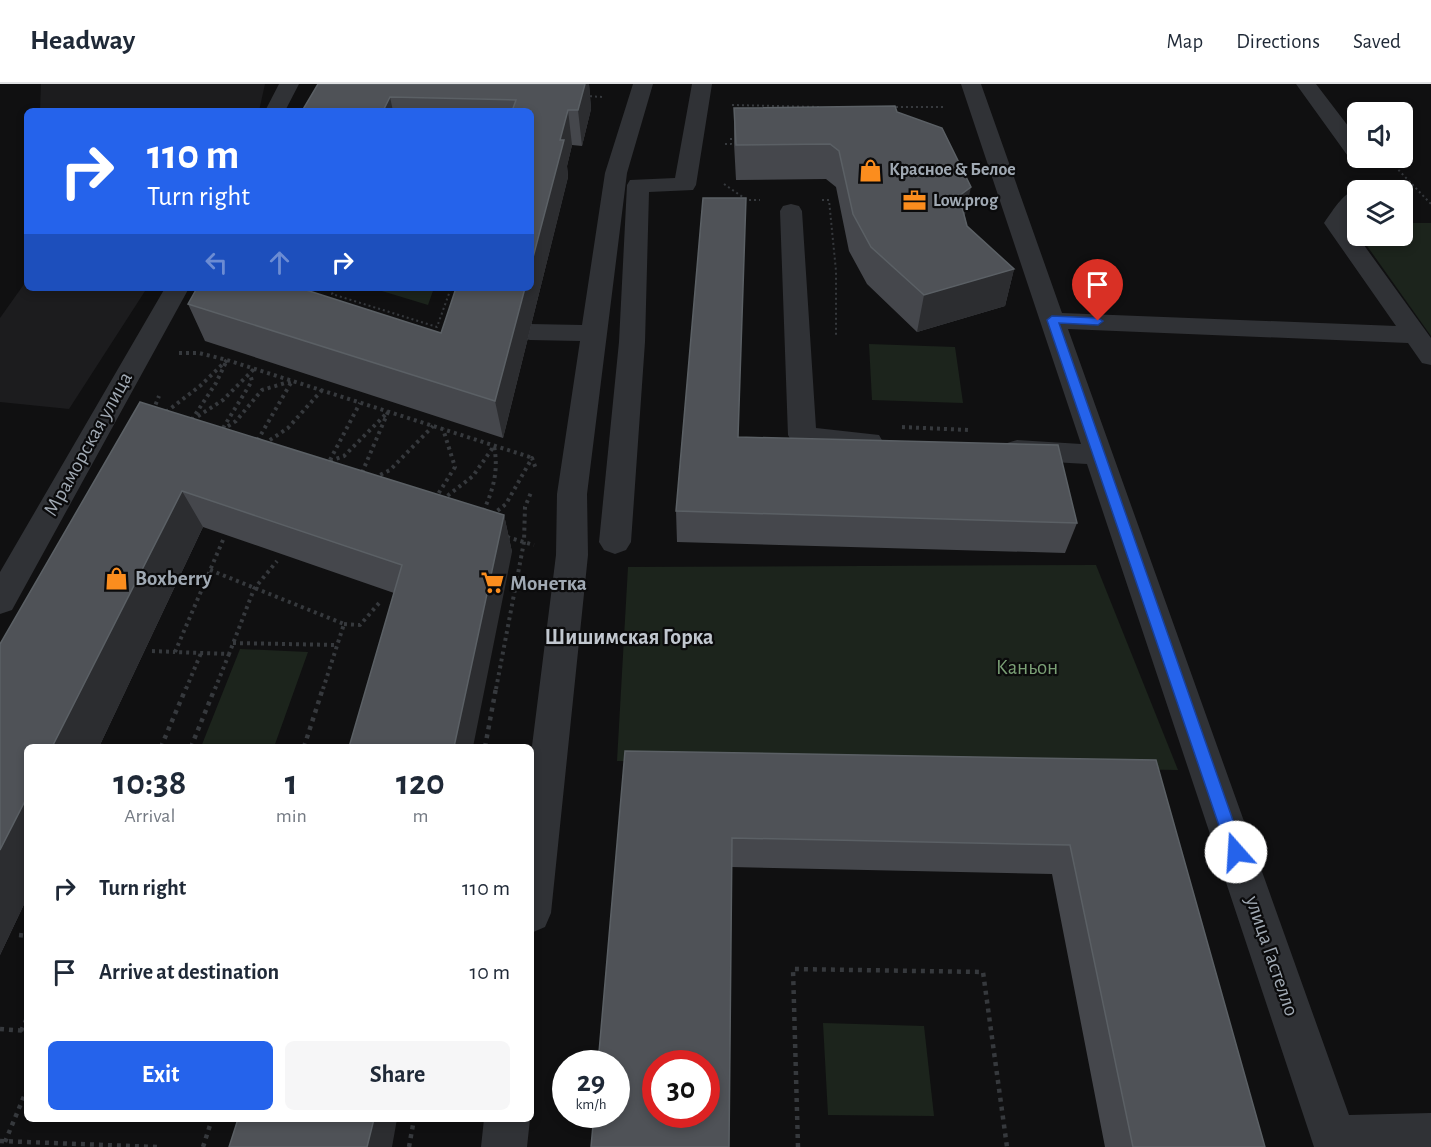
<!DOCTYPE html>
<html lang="en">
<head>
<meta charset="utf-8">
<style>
	:root { --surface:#fff; --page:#f6f6f7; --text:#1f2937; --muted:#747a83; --line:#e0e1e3; --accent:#2563eb }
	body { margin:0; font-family:"Alegreya Sans",sans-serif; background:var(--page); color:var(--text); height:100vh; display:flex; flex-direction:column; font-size:22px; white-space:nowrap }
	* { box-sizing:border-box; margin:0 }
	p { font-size:20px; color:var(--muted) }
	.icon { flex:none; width:33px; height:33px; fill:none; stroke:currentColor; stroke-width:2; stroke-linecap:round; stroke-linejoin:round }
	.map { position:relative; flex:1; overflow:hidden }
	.drawer { position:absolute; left:24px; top:660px; width:510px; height:378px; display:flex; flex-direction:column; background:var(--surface); border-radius:9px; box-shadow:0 3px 9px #0003 }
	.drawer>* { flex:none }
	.top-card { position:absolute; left:24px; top:24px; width:510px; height:183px; border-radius:9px; box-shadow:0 3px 9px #0003; background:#2563eb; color:#fff; overflow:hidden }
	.controls { position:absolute; left:1347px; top:18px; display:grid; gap:12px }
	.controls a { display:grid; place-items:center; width:66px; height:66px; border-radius:9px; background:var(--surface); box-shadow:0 3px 9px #0003; font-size:30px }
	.speed { position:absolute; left:552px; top:966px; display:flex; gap:12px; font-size:30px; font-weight:700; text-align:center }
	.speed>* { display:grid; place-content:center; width:78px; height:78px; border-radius:50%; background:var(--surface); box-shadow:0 3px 9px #0003; line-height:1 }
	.speed small { font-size:15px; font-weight:400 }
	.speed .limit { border:9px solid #d22; background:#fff; color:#111 }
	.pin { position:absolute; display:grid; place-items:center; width:51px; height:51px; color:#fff; margin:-62px -26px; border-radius:50% 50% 50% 0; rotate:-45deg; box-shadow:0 0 6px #0007 }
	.pin .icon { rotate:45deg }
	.me { position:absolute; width:66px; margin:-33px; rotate:341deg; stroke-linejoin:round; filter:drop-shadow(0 0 4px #0008) }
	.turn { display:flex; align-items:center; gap:21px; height:126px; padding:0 24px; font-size:27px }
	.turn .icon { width:78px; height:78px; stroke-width:2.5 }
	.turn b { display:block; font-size:42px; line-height:51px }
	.lanes { display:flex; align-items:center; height:57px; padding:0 24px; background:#0003; justify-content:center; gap:30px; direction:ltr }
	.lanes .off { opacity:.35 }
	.eta { display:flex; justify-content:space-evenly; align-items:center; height:102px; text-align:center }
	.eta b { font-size:36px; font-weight:700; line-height:42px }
	.cta { display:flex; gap:12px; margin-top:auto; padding:12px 24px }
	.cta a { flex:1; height:69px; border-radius:9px; background:var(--accent); color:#fff; font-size:24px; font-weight:700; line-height:69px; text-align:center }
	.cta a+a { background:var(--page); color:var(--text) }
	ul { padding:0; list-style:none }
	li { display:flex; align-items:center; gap:18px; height:84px; padding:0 24px }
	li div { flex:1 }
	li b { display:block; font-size:22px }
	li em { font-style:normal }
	header { display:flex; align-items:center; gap:36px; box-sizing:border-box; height:84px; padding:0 30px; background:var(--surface); border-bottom:2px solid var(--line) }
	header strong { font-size:28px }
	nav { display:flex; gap:33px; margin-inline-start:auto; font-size:21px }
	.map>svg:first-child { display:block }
</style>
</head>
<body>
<header>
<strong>Headway</strong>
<nav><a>Map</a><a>Directions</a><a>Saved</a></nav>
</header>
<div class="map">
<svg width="1431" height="1063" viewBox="0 0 1431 1063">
	<rect width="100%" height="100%" fill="#101011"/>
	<!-- built -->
	<path fill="#1c1c1e" d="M41 0H265L259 27H40Z
		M27 196V204H147L69 325 0 318V234Z"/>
	<!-- green -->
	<path fill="#1c241c" d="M1403 139H1431V252L1360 152H1402Z
		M372 204H434L428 221Z
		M869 260 955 263 963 319 872 316Z
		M1096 481 1178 686 617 677 628 483Z
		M240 565 308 568 274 663H201Z
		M823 939 924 942 934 1032 828 1031Z"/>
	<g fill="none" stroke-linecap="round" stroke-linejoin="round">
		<!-- path-far2 -->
		<path stroke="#36393d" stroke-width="2" stroke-dasharray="2 3" stroke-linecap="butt" d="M585 12 604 13
			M732 21 820 23
			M891 23H946
			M725 60H731V54H736
			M1388 75 1431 120
			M724 100 747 116H760
			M822 116H829L836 187V251
			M335 204 332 210 437 243 451 204"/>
		<!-- path-far1 -->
		<path stroke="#36393d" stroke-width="4" stroke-dasharray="3 4" stroke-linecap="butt" d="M179 269H199L227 276 533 374
			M153 327 159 312
			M166 328 200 302 227 276 216 299 191 337
			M192 336 223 316 254 285
			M902 343 968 346
			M223 344 252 297 250 290
			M222 346 236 337 262 306 292 297 256 359
			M264 360 288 344 322 306
			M330 376 360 319
			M330 377 344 372 388 328 361 391
			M374 394 390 386 433 342
			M435 415 455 383 443 345
			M442 416 473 392 494 362C499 387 493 407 482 430
			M492 431 506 420 532 374 536 385
			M507 453 534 461
			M223 456 175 568 229 570 254 505 277 477
			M210 486 344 540 323 605
			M344 540 360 541 380 518
			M233 559 337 561
			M152 567 175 568
			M186 605 201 569
			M215 605 229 570
			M496 605 524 458 525 423 532 406"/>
		<!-- path -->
		<path stroke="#36393d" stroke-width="4.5" stroke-dasharray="4 5" stroke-linecap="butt" d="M161 663 186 604
			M191 663 215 604
			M304 663 323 604
			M485 663 496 604
			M19 851 27 852
			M0 945 27 947
			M21 947 27 934
			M0 1057 157 1063
			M5 1058 27 1005
			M203 1063 212 1035
			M409 1063 414 1035
			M798 1063 793 885 983 888 1007 1063"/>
		<!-- minor -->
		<path fill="#303236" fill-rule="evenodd" d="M279 0H299L285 27H265Z
			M633 0H653L627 89 587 410 588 471 551 829 545 843 531 849V670L556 471 557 410 580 257 530 256 521 254 517 248 521 242 530 240 582 241 605 89Z
			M692 0H712L696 101 693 106 649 108 645 258 631 458 626 466 615 470 604 466 599 458 619 258 627 101 630 96 675 94Z
			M961 0H981L1062 229 1396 242 1324 139C1335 124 1347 101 1366 106H1358V127L1348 139 1431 254V281L1422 279 1408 259 1068 245 1349 1031 1431 1029V1063H1314L1087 380 1017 376 1007 373 1003 366 1007 359 1017 356 1081 360Z
			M1296 0H1316L1358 55V74L1366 75 1358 76 1350 75Z
			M791 120 799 122 802 127 816 344 879 351 883 358 879 365C853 372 818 365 792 358L788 351 780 127 783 122Z
			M165 204H189L12 526 0 530V488Z
			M484 1035H530L527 1063H481Z"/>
	</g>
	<!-- wall -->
	<path fill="#45474c" d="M318 0H589L591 25 582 62 572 61 567 82 568 93 503 354 205 257 188 220 302 205 441 249 531 27H302Z
		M734 24 897 28 965 133 967 142 1014 185 1005 222 917 248 867 200 849 167 836 103 826 95 736 96 734 59Z
		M140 318 504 431 512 468 394 509 203 443 99 663H27V814L0 871V560Z
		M738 353 1077 439 1065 469 677 458 676 427Z
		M625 667 1156 676 1265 1063H1105L1052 790 731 783Z"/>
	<!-- shaded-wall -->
	<path fill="#2c2d30" d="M585 0H589L591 25 582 62 578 26Z
		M390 13 393 27H383Z
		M568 26 572 61 567 82 568 93 503 354 495 317 525 204H531V181L560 56Z
		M971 103 963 140 959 112Z
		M1014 185 1005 222 917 248 924 211Z
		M182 407 203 443 99 663H52Z
		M504 431 512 468 473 663H454Z
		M27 713V814L0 871V766Z
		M374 1035H397L392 1063H367Z"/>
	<!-- building -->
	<path fill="#4f5257" stroke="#5b6065" stroke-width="1.5" fill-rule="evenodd" d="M318 0H585L578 26H568L560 56H564L531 181V27H512L516 16 390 13 383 27H302Z
		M895 22 897 28 942 44 971 103 959 112 967 142 1014 185 924 211 871 163 853 130 839 67 830 60 736 61 734 24Z
		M703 114H746L738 353 1058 361 1077 439 676 427Z
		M197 204H300L441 249 456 204H525L495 317 188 220Z
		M140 318 504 431 454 663H349L402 481 182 407 52 663H27V713L0 766V560Z
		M625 667 1156 676 1265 1063H1133L1070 761 732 754 729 1063H591L594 1030H616V980H598ZM656 980H706V1030H656Z
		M238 1035H374L367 1063H229Z"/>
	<!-- route -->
	<path fill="#2563eb" stroke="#184099" stroke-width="1.5" d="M1052 232 1098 234 1103 237 1098 241 1059 239 1244 768 1241 773 1236 775 1230 773 1228 768 1047 236Z"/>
	<!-- icons -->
	<defs>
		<symbol id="shop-bare" viewBox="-9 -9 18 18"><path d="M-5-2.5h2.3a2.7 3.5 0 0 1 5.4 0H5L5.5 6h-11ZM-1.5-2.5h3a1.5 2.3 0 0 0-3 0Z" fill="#fb8d1e" stroke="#0b0b0c" stroke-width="2.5" paint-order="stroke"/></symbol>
		<symbol id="office-bare" viewBox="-9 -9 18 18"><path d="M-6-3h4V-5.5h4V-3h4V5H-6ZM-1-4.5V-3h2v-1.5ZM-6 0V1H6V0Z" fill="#fb8d1e" stroke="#0b0b0c" stroke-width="2.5" paint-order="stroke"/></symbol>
		<symbol id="supermarket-bare" viewBox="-9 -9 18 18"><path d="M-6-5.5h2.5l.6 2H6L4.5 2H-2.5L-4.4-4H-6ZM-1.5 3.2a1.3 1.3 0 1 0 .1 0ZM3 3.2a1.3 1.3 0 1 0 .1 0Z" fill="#fb8d1e" stroke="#0b0b0c" stroke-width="2.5" paint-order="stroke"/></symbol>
	</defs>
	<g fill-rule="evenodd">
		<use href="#shop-bare" x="854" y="70" width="33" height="33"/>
		<use href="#office-bare" x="898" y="100" width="33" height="33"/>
		<use href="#shop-bare" x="100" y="478" width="33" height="33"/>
		<use href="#supermarket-bare" x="476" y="482" width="33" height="33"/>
	</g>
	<g text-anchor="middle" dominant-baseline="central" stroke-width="4.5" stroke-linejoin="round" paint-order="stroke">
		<!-- far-poi labels -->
		<g font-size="18" font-weight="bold" fill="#a0a9b3" stroke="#0b0b0c" text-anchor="start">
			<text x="889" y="86">Красное &amp; Белое</text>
			<text x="933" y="117">Low.prog</text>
		</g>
		<!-- street labels -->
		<g font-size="21" fill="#a0a9b3" stroke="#0b0b0c">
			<text transform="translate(88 360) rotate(-61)">Мраморская улица</text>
			<text transform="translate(1272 872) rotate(71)">улица Гастелло</text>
		</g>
		<!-- poi labels -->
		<g font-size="21" font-weight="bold" fill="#a0a9b3" stroke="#0b0b0c" text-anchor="start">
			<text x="135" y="494">Boxberry</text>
			<text x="510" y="499">Монетка</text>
		</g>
		<!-- park labels -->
		<g font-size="21" fill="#7a9f75" stroke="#0b0b0c">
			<text x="1027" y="583">Каньон</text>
		</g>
		<!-- neighbourhood labels -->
		<g font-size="22" font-weight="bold" fill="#c1c7cf" stroke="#0b0b0c">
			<text x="629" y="553">Шишимская Горка</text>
		</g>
	</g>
</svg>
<div class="controls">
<a><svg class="icon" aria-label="sound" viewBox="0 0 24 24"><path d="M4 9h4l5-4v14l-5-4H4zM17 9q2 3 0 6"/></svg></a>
<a><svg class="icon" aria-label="layers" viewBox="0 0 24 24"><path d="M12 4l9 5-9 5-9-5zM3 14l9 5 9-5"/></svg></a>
</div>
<div class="speed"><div>29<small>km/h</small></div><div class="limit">30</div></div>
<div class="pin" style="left:1098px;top:237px;background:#d93025"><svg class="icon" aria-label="arrive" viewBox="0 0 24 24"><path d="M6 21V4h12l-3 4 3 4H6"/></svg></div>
<svg class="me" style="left:1236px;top:768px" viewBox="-20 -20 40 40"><circle r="19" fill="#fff"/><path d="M0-13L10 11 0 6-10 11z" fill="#2563eb"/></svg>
<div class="top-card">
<div class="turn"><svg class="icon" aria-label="right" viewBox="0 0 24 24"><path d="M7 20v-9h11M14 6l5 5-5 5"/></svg><div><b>110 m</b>Turn right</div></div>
<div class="lanes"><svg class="icon off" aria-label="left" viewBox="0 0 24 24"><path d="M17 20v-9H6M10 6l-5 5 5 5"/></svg><svg class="icon off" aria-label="ahead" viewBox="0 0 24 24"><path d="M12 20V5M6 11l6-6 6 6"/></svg><svg class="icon" aria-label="right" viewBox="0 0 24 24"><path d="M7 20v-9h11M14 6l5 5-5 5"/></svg></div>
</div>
<section class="drawer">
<div class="eta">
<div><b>10:38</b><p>Arrival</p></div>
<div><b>1</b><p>min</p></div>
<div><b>120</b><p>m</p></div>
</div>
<ul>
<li><svg class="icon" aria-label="right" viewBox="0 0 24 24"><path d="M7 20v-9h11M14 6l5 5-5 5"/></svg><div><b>Turn right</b></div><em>110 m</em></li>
<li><svg class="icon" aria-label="arrive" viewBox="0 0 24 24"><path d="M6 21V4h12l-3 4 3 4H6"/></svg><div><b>Arrive at destination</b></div><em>10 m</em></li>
</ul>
<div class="cta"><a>Exit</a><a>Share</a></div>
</section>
</div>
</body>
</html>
